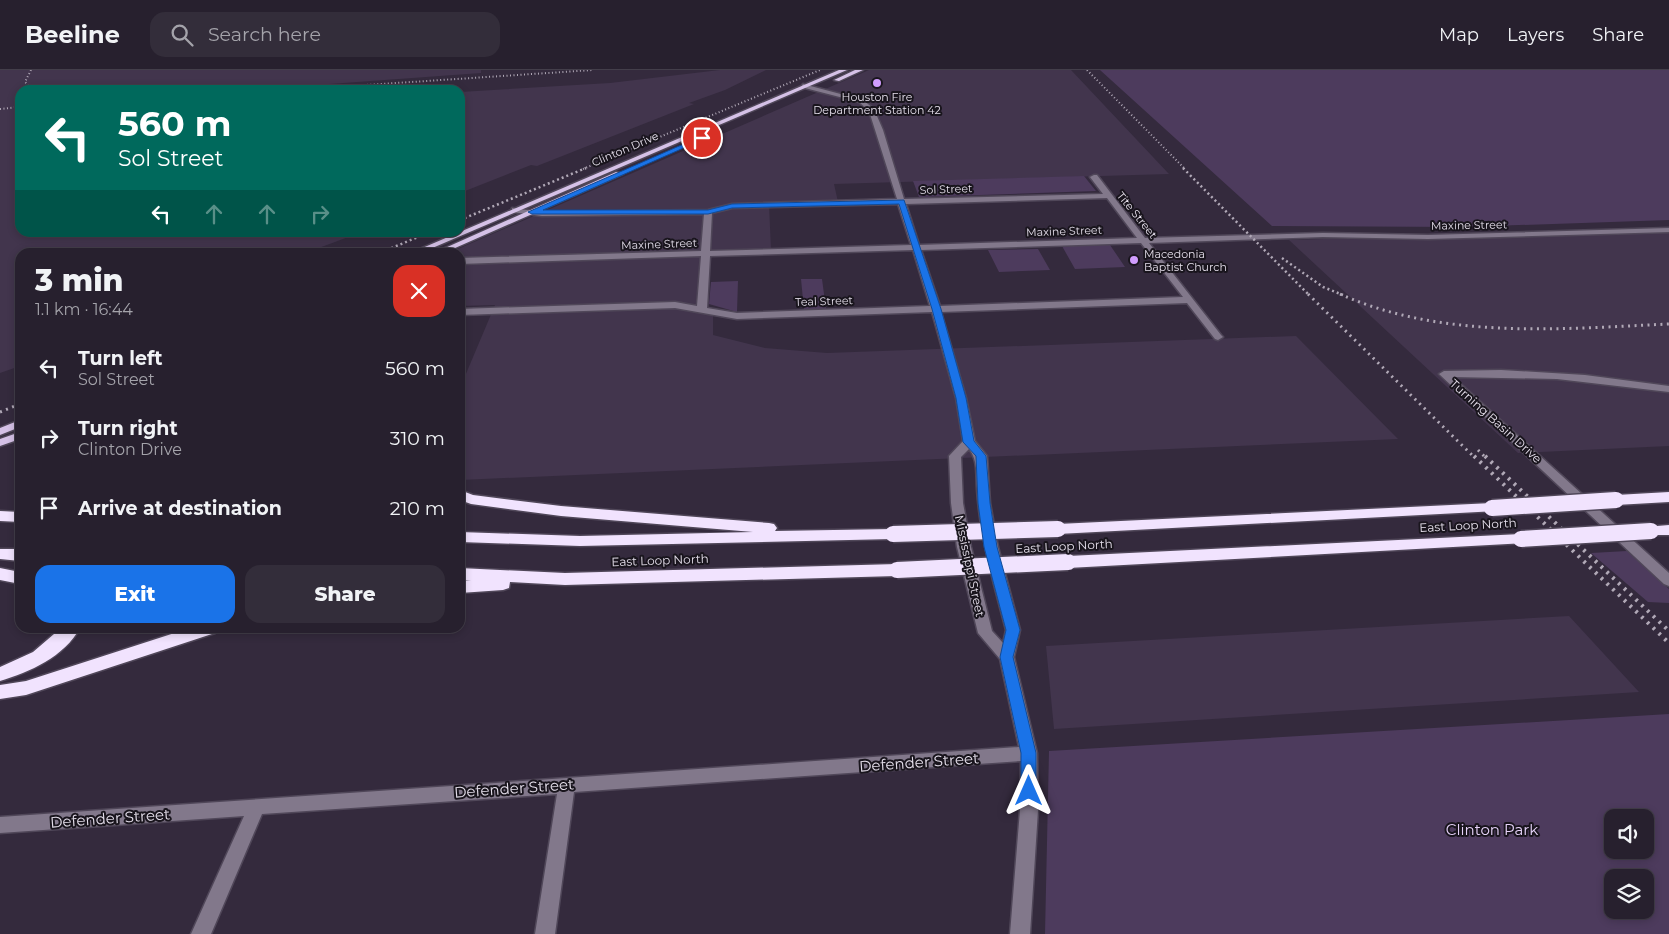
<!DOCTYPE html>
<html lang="en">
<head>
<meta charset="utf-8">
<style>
	:root { --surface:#27202e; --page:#332d3a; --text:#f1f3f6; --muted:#a4a3aa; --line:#433e4a; --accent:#1a73e8 }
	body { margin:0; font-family:Montserrat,sans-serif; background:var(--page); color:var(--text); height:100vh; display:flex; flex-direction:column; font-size:19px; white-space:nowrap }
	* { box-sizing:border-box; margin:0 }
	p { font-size:16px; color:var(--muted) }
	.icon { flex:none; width:28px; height:28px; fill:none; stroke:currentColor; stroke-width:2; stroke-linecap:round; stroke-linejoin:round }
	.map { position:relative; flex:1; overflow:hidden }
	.panel { position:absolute; left:15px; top:178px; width:450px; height:385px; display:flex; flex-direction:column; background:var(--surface); border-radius:15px; box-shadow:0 2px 8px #0003,0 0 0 1px var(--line) }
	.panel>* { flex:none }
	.hud { position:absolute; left:15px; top:15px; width:450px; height:152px; border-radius:15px; box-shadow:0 2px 8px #0003,0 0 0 1px var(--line); background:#00695c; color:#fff; overflow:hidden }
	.buttons { position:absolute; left:1604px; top:739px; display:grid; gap:10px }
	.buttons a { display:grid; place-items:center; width:50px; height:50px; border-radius:10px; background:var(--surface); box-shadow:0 2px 8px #0003,0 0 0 1px var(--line); font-size:25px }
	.pin { position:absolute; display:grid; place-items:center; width:42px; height:42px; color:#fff; margin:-21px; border:2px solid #fff; border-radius:50%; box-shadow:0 1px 5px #0007 }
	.me { position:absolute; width:55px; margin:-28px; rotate:0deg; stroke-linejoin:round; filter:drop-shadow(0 0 4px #0008) }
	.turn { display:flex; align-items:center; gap:18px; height:105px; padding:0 20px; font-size:22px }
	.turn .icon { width:65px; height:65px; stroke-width:2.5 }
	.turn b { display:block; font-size:35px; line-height:42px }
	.lanes { display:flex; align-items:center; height:48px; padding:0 20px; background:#0003; justify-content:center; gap:25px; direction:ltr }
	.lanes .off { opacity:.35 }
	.round { display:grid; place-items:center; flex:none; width:52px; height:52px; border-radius:15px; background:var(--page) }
	.overview { display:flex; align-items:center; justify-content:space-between; height:85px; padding:0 20px }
	h1 { font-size:30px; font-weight:800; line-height:38px }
	.action { display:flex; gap:10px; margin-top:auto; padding:10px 20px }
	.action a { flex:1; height:58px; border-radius:15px; background:var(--accent); color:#fff; font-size:20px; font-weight:800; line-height:58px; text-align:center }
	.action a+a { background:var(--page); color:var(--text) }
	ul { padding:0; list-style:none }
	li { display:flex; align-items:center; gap:15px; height:70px; padding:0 20px }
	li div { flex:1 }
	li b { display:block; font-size:19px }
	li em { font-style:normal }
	header { display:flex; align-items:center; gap:30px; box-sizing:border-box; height:70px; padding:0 25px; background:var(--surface); border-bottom:1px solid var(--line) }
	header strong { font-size:24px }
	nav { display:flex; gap:28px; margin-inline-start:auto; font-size:18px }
	.search { width:350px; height:45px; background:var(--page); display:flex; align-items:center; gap:12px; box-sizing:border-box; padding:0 18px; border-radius:15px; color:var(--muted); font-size:19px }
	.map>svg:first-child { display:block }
</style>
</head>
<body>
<header>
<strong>Beeline</strong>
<div class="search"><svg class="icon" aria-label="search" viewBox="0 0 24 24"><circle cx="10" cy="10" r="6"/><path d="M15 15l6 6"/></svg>Search here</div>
<nav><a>Map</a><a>Layers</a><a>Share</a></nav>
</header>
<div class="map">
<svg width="1669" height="864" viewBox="0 0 1669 864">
	<rect width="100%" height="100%" fill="#342a3d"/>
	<!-- built -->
	<path fill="#42354d" d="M0 0H481V3L248 20H20V162L359 163 308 182H20V296L0 303Z
		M720 0H766L725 20 689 33 694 34 537 96 531 95 460 123V22L610 13Z
		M869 0H1071L1169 104 834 114 838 132 769 134 771 180 701 182 695 242 713 245V265L765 278 827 283 1296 266 1398 369 460 410V318L495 235 460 236V182H451Z
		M1669 159V376L1518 383 1289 170Z
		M1569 546 1639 622 1054 659 1046 576Z"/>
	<!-- green -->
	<path fill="#4d3b5d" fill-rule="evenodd" d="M1100 0H1669V150L1461 157 1272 156Z
		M1084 106 1096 121 919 127 913 111Z
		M1110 175 1125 197 1075 199 1062 176Z
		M1038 179 1050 200 999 202 988 180Z
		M801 209H822L826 239 804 240Z
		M738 211 737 242 709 234 711 212Z
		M1627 481 1669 519V533L1648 532 1591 483Z
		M1669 644V864H1045L1049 681ZM1612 748H1645V780H1612ZM1612 808H1645V840H1612Z"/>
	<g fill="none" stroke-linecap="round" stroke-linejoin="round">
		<defs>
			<path id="minor" d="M803 14 863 30 874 39 883 60 904 129 1103 124 1090 107 1094 105H1097L1145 168 1323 163 1428 165 1669 158V162L1428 169 1323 167 1149 173 1221 265 1223 267 1218 270 1215 269 1187 233 941 242 966 328 975 371 987 386 990 433 998 477 1020 560 1014 587 1037 683 1038 740 1030 864H1010L1020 740 1021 691 574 722 555 864H535L557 724 262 744 211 864H191L244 746 0 763V747L1019 677 1000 589 978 563 957 477 951 433 949 386 963 371 956 328 932 242 737 249 675 238 460 245V239L675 232 697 236 701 186 460 194V188L701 181 704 144 542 146 512 142V138L542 142 708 140 732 134 897 129 869 41 859 32 801 17ZM1107 128 1137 168 919 175 906 134ZM898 134 911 175 710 181 712 143 732 138ZM1141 173 1183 227 940 236 921 180ZM913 180 930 236 737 243 707 238 710 186ZM969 379C978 390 976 405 977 419 980 467 994 514 1006 560L1003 573 992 561 971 477 963 433 961 387Z
				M1501 300 1585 305 1669 316V322L1557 309 1453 307 1669 503V516L1664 514 1439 304 1444 301Z"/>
			<path id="major" d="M839 0H847L423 182H413Z
				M855 0H863L839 11 834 10Z
				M616 102 623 104 446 182H436Z
				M20 350V357L0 365V358Z
				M20 362V369L0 376V369Z"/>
			<path id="highway" d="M460 420 473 425 561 436 769 453 774 454 777 458 775 461 893 459 899 460 901 464 899 468 893 469 580 476 460 472V462L580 466 753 462 561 446 471 434 460 430Z
				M1669 422V432L1616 435 1609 430 1616 425Z
				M1492 433 1497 435 1500 438 1497 441 1058 464 1053 463 1050 459 1053 455 1058 454Z
				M0 441 20 442V452L0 451Z
				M1669 455V465H1645L1643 461 1645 457Z
				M1521 464 1527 465 1529 469 1527 473 1068 498 1062 496 1060 492 1062 488 1068 486Z
				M0 479H20V491L0 489Z
				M897 494 903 496 905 500 903 504 897 506 565 515 510 512 509 518 503 520 460 523V511L471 510H460V498L565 503Z
				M0 498 20 502V514L0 510Z
				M61 558H80C64 587 30 602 0 611V597L33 582Z
				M190 558H218L215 563 26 625 0 629V615L26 611Z"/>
		</defs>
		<!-- minor casing -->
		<use href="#minor" stroke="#504759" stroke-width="3"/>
		<!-- major casing -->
		<use href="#major" stroke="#504759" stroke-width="3"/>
		<!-- highway casing -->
		<use href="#highway" stroke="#504759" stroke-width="3"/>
		<!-- minor -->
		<use href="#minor" fill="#82788b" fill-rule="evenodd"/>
		<!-- major -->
		<use href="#major" fill="#d5c1e7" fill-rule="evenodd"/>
		<!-- highway -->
		<use href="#highway" fill="#f1e3fe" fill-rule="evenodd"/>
		<!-- rail-far3 -->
		<path stroke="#b1a9b7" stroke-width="2" stroke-dasharray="1 2.5" stroke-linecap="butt" d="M31 0 25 12 33 20
			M1087 0 1185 99
			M290 20 593 0
			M0 39 20 37
			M583 99 820 0"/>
		<!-- rail-far2 -->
		<path stroke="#b1a9b7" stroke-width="2.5" stroke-dasharray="2 3" stroke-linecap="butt" d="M1183 98 1309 225
			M16 136 20 134
			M460 150 586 98
			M382 182 430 162
			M1282 188 1323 217 1343 225"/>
		<!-- rail-far1 -->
		<path stroke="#b1a9b7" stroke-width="3" stroke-dasharray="2 4.5" stroke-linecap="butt" d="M1308 224 1475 388
			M1340 224C1443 270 1559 259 1669 254
			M0 342 20 334
			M1478 380 1486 388"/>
		<!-- rail -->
		<path stroke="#b1a9b7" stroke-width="4" stroke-dasharray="2.5 5.5" stroke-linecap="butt" d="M1474 386 1669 573
			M1485 386 1669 561"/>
		<defs>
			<path id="highway-bridge" d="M1492 438 1616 430
				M893 464 1058 459
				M1521 469 1651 461
				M897 500 1068 492"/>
		</defs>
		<!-- highway-bridge casing -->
		<use href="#highway-bridge" stroke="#504759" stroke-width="19" stroke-linecap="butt"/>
		<!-- highway-bridge -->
		<use href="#highway-bridge" stroke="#f1e3fe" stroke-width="16"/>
	</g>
	<!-- route -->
	<path fill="#1a73e8" stroke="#114b97" d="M702 66 704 69 543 140H708L732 134 904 130 941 239 966 328 974 371 986 386 990 433 997 477 1020 560 1013 587 1036 683V721L1034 726 1029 728 1023 726 1021 721V683L1000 587 1006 560 984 477 978 433 976 386 963 372 956 328 932 239 899 134 732 138 708 144H532L528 142Z"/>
	<!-- markers -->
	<g fill="#d19dfe" stroke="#19151d" stroke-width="2">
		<circle cx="877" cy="13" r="5"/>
		<circle cx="1134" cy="190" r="5"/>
	</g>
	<g text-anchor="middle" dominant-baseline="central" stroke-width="4" stroke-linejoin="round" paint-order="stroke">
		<!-- far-poi labels -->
		<g font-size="11" fill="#e5dfeb" stroke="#19151d">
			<text x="877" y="27">Houston Fire<tspan x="877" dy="13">Department Station 42</tspan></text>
			<text x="1144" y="184" text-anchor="start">Macedonia<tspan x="1144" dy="13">Baptist Church</tspan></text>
		</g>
		<!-- far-street labels -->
		<g font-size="11" fill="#e5dfeb" stroke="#19151d">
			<text transform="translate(625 79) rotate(-23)">Clinton Drive</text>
			<text transform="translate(946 119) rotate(-2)">Sol Street</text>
			<text transform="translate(1137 145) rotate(51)">Tite Street</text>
			<text transform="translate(1469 155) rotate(-1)">Maxine Street</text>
			<text transform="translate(1064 161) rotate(-2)">Maxine Street</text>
			<text transform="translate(659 174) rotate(-2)">Maxine Street</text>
			<text transform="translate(824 231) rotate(-2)">Teal Street</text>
		</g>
		<!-- street labels -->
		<g font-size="12" fill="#e5dfeb" stroke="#19151d">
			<text transform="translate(1496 351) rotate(42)">Turning Basin Drive</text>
			<text transform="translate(1468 455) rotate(-3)">East Loop North</text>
			<text transform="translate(1064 476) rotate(-3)">East Loop North</text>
			<text transform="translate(660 490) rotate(-2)">East Loop North</text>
			<text transform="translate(970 496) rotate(78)">Mississippi Street</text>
		</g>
		<!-- near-street labels -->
		<g font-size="15" fill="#e5dfeb" stroke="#19151d">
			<text transform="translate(919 692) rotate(-4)">Defender Street</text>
			<text transform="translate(514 718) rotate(-4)">Defender Street</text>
			<text transform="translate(110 748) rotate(-4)">Defender Street</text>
		</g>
		<!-- near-park labels -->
		<g font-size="15" fill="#e7d3fa" stroke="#19151d">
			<text x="1492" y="759">Clinton Park</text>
		</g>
	</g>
</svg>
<div class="buttons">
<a><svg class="icon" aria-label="sound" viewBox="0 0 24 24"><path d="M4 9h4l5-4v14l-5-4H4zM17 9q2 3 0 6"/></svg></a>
<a><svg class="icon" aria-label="layers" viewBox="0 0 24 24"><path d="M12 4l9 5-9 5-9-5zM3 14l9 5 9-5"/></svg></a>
</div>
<div class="pin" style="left:702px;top:68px;background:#d93025"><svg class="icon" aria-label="arrive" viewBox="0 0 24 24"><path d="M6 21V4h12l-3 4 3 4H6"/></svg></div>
<svg class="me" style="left:1029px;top:721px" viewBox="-20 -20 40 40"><path d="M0-17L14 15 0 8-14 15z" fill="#1a73e8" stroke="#fff" stroke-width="4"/></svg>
<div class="hud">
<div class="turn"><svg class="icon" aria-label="left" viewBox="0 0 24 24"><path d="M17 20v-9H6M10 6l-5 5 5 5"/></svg><div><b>560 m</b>Sol Street</div></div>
<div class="lanes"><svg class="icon" aria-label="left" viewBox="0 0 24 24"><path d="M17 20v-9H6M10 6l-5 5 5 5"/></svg><svg class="icon off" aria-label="ahead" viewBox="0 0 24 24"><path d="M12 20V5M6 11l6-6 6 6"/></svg><svg class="icon off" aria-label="ahead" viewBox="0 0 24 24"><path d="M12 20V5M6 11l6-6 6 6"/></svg><svg class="icon off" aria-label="right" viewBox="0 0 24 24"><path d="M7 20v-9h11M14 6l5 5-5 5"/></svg></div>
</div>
<section class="panel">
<div class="overview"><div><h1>3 min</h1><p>1.1 km · 16:44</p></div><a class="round" style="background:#d93025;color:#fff"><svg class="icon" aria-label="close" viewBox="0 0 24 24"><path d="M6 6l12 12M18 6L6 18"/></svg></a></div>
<ul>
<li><svg class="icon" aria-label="left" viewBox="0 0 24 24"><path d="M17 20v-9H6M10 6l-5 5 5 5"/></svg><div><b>Turn left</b><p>Sol Street</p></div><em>560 m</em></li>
<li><svg class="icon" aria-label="right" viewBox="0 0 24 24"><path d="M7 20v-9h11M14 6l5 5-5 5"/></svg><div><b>Turn right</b><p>Clinton Drive</p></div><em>310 m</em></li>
<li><svg class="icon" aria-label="arrive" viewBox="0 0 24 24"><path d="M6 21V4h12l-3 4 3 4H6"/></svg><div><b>Arrive at destination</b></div><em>210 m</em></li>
</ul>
<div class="action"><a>Exit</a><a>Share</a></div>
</section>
</div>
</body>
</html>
